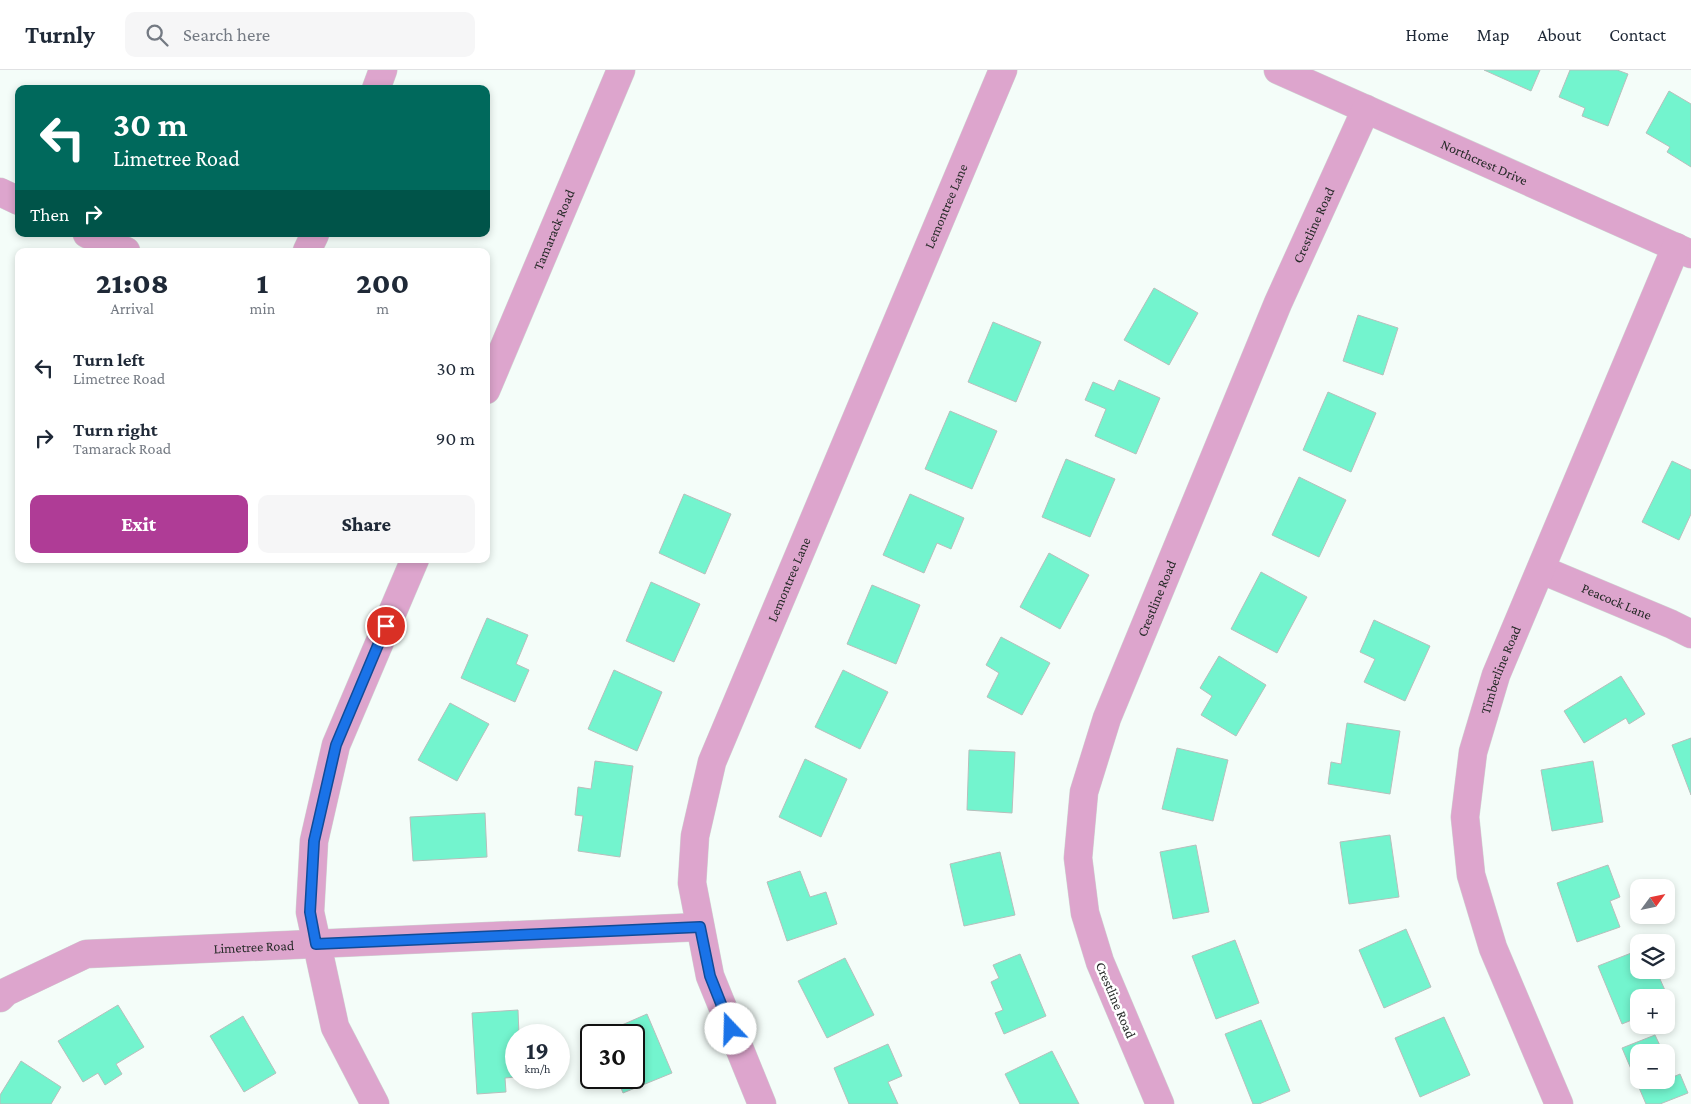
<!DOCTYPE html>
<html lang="en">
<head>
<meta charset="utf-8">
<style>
	:root { --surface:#fff; --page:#f6f6f7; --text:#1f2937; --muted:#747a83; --line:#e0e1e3; --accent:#af3c96 }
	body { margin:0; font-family:"Crimson Pro",serif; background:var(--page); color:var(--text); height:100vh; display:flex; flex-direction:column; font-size:19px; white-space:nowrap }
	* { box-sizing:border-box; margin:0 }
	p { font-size:16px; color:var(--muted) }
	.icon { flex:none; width:28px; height:28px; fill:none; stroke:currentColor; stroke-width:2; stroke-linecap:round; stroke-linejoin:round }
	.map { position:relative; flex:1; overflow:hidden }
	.side { position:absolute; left:15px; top:178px; width:475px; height:315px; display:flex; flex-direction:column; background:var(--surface); border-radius:10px; box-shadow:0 2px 8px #0003 }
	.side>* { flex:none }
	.hud { position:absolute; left:15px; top:15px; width:475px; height:152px; border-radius:10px; box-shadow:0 2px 8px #0003; background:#00695c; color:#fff; overflow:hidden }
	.needle { width:32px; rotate:57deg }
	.fabs { position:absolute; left:1630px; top:809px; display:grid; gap:10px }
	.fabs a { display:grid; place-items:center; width:45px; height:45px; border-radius:10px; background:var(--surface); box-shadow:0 2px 8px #0003; font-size:25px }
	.speed { position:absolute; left:505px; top:954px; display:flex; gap:10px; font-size:25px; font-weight:700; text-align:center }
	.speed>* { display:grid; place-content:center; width:65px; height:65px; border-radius:50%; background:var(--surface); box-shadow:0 2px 8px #0003; line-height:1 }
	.speed small { font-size:12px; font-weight:400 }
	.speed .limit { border:2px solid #111; border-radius:8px; background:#fff; color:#111 }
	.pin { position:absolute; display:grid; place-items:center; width:42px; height:42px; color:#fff; margin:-21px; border:2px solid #fff; border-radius:50%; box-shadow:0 1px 5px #0007 }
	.me { position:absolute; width:55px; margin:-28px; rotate:339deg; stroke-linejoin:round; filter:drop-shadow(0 0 4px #0008) }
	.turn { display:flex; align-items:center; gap:18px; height:105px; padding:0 15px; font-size:22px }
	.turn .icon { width:65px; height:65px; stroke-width:2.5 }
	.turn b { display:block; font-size:35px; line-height:42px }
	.then { display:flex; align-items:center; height:48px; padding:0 15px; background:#0003; gap:10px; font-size:19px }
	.eta { display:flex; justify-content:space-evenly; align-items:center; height:85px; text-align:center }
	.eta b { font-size:30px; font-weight:800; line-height:35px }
	.cta { display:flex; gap:10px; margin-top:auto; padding:10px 15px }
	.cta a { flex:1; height:58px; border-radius:10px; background:var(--accent); color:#fff; font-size:20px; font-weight:800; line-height:58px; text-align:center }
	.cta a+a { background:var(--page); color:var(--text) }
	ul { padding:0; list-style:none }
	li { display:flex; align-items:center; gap:15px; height:70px; padding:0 15px }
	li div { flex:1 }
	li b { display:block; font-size:19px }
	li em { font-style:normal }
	header { display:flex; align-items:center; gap:30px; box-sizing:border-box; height:70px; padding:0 25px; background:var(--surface); border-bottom:1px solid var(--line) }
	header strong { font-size:24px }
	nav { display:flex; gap:28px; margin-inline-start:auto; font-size:18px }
	.search { width:350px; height:45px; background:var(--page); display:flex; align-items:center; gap:12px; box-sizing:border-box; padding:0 18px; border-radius:10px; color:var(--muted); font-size:19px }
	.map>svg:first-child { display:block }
</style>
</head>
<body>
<header>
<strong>Turnly</strong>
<div class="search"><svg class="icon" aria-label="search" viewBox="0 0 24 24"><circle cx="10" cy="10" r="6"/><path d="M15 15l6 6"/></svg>Search here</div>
<nav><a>Home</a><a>Map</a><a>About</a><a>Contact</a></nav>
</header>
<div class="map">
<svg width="1691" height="1034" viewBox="0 0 1691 1034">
	<rect width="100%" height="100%" fill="#f4fdf9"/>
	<!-- building -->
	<path fill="#73f4ce" stroke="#b7bfbc" d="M1484 0H1540L1531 21Z
		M1570 0H1617L1628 4 1608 56 1582 46 1585 38 1559 27Z
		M1669 21 1691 34V97L1667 82 1670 77 1646 63Z
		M1154 218 1198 243 1169 295 1124 270Z
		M1358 245 1398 258 1383 305 1343 291Z
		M993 252 1041 272 1016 332 968 312Z
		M1119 310 1160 328 1136 384 1095 366 1106 339 1085 330 1093 312 1114 321Z
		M1328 322 1376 343 1351 402 1303 380Z
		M950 341 997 361 972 419 925 399Z
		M1066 389 1115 409 1090 467 1042 447Z
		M1672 391 1691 400V444L1679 470 1642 452Z
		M1299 407 1346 430 1319 487 1272 465Z
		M684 424 731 444 705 504 659 483Z
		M910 424 964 448 951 479 937 473 924 503 883 485Z
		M1049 483 1089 505 1060 559 1020 537Z
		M1261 502 1307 527 1277 583 1231 559Z
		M651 512 700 534 674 592 626 571Z
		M872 515 920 535 896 594 847 574Z
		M487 548 528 565 516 594 529 600 515 632 461 608Z
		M1374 550 1430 576 1405 631 1364 612 1375 589 1360 582Z
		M1001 567 1050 593 1022 645 987 627 999 603 986 595Z
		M1219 586 1266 615 1236 666 1201 645 1212 626 1200 618Z
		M614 600 662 622 637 681 588 659Z
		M843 600 888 622 860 679 815 657Z
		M1621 606 1645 644 1629 654 1626 648 1584 673 1564 641Z
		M450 633 489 654 457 711 418 690Z
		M1347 653 1400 661 1390 724 1328 714 1331 692 1341 694Z
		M1691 668V725L1672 675Z
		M1177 678 1228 690 1213 751 1162 739Z
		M969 680 1015 682 1012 743 967 740Z
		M805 689 847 709 821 767 779 747Z
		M595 691 633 696 620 787 578 781 583 746 575 745 578 717 591 719Z
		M1593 691 1603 752 1552 761 1541 700Z
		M485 743 487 787 413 791 410 747Z
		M1390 765 1399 827 1349 834 1340 772Z
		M1196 775 1209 842 1173 849 1160 782Z
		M1000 782 1015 845 964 856 950 794Z
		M1608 795 1620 827 1610 831 1620 857 1577 872 1557 813Z
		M800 801 810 827 826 822 837 854 787 871 767 812Z
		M1406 859 1431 917 1384 938 1359 880Z
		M1235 870 1259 933 1216 949 1192 886Z
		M1639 880V900H1656L1671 934 1666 936V928H1639V947L1622 954 1598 896Z
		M1020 884 1046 946 1004 964 995 943 1003 940 991 912 999 908 993 895Z
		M845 888 874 945 827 968 798 911Z
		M118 935 144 977 116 994 122 1004 105 1015 98 1003 83 1012 58 971Z
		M518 940 519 965H516V1007L505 1008 506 1022 477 1024 472 943Z
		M647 944 672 1003 623 1023 617 1008H634V965H599Z
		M243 946 276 1003 244 1022 210 966Z
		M1444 947 1470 1005 1420 1027 1395 968Z
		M1261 950 1290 1021 1259 1034H1253L1225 964Z
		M1655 965 1663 982H1639V1010H1666V991L1673 1007 1680 1004 1688 1023 1660 1034H1646L1622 978Z
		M888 974 902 1006 888 1012 898 1034H849L834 998Z
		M1052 981 1079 1034H1020L1005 1004Z
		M21 991 61 1017 51 1034H0V1025Z"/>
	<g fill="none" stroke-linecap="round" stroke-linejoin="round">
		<defs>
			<g id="minor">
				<path id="s1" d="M1278 0 1691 184"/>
				<path d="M376 19 383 0"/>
				<path d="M0 122 19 131"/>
				<path d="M87 164 126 181"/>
				<path d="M307 181 315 164"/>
				<path id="s2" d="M486 320 621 0"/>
				<path id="s3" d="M1542 500 1671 554 1691 564"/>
				<path id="s4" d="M0 928 6 922 86 884 700 857"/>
				<path d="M375 1034 335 957 310 842 314 771 336 675 415 489"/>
				<path id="s5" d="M762 1034 710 906 692 813 695 766 712 692 1003 0"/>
				<path id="s6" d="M1160 1034 1100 892 1085 843 1078 788 1084 722 1107 648 1278 233 1366 39"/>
				<path id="s7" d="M1559 1034 1493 878 1471 805 1465 747 1473 682 1496 605 1676 177"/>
			</g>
		</defs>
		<!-- minor casing -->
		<use href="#minor" stroke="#cfd7d3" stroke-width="29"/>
		<!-- minor -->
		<use href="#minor" stroke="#dda5cd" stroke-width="28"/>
	</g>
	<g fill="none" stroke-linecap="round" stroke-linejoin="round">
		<defs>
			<path id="route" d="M386 556 336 675 314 771 310 842 316 874 700 857 710 906 731 959"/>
		</defs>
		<!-- route casing -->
		<use href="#route" stroke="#114b97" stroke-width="12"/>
		<!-- route -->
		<use href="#route" stroke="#1a73e8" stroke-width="9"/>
	</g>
	<g text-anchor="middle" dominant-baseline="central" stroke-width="5" stroke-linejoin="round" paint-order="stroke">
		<!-- street labels -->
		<g font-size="14" fill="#262a28" stroke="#fff">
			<text stroke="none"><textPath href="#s1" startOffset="226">Northcrest Drive</textPath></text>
			<text stroke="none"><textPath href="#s5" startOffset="959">Lemontree Lane</textPath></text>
			<text stroke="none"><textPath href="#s6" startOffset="939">Crestline Road</textPath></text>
			<text stroke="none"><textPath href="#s2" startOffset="174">Tamarack Road</textPath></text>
			<text stroke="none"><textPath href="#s5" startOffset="554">Lemontree Lane</textPath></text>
			<text stroke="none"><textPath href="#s6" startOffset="534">Crestline Road</textPath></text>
			<text stroke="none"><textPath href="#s3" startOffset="81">Peacock Lane</textPath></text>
			<text stroke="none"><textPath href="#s7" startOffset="456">Timberline Road</textPath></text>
			<text stroke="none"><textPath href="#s4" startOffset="265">Limetree Road</textPath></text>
			<text transform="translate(1116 930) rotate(67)">Crestline Road</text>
		</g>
	</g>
</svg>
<div class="fabs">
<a><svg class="needle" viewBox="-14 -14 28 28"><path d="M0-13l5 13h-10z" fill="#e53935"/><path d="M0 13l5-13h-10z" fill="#747a83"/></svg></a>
<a><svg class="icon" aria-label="layers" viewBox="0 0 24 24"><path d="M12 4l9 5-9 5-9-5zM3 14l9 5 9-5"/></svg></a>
<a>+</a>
<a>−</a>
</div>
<div class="speed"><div>19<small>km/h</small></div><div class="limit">30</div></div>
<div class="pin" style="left:386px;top:556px;background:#d93025"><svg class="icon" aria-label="arrive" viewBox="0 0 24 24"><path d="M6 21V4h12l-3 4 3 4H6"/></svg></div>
<svg class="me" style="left:731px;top:959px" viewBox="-20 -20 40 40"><circle r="19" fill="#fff"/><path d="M0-13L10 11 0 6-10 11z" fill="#1a73e8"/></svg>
<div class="hud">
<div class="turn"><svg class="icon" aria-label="left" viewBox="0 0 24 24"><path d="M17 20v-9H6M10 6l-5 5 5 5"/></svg><div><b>30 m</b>Limetree Road</div></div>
<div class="then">Then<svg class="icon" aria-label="right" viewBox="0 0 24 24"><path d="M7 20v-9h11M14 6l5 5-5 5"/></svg></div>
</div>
<section class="side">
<div class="eta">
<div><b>21:08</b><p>Arrival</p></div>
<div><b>1</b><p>min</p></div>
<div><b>200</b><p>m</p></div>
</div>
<ul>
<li><svg class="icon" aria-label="left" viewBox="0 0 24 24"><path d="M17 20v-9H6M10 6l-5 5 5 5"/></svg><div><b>Turn left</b><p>Limetree Road</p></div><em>30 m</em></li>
<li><svg class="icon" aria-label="right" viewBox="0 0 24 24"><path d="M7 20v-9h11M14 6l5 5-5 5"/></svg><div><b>Turn right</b><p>Tamarack Road</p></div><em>90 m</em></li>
</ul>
<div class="cta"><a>Exit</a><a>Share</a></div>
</section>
</div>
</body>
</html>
